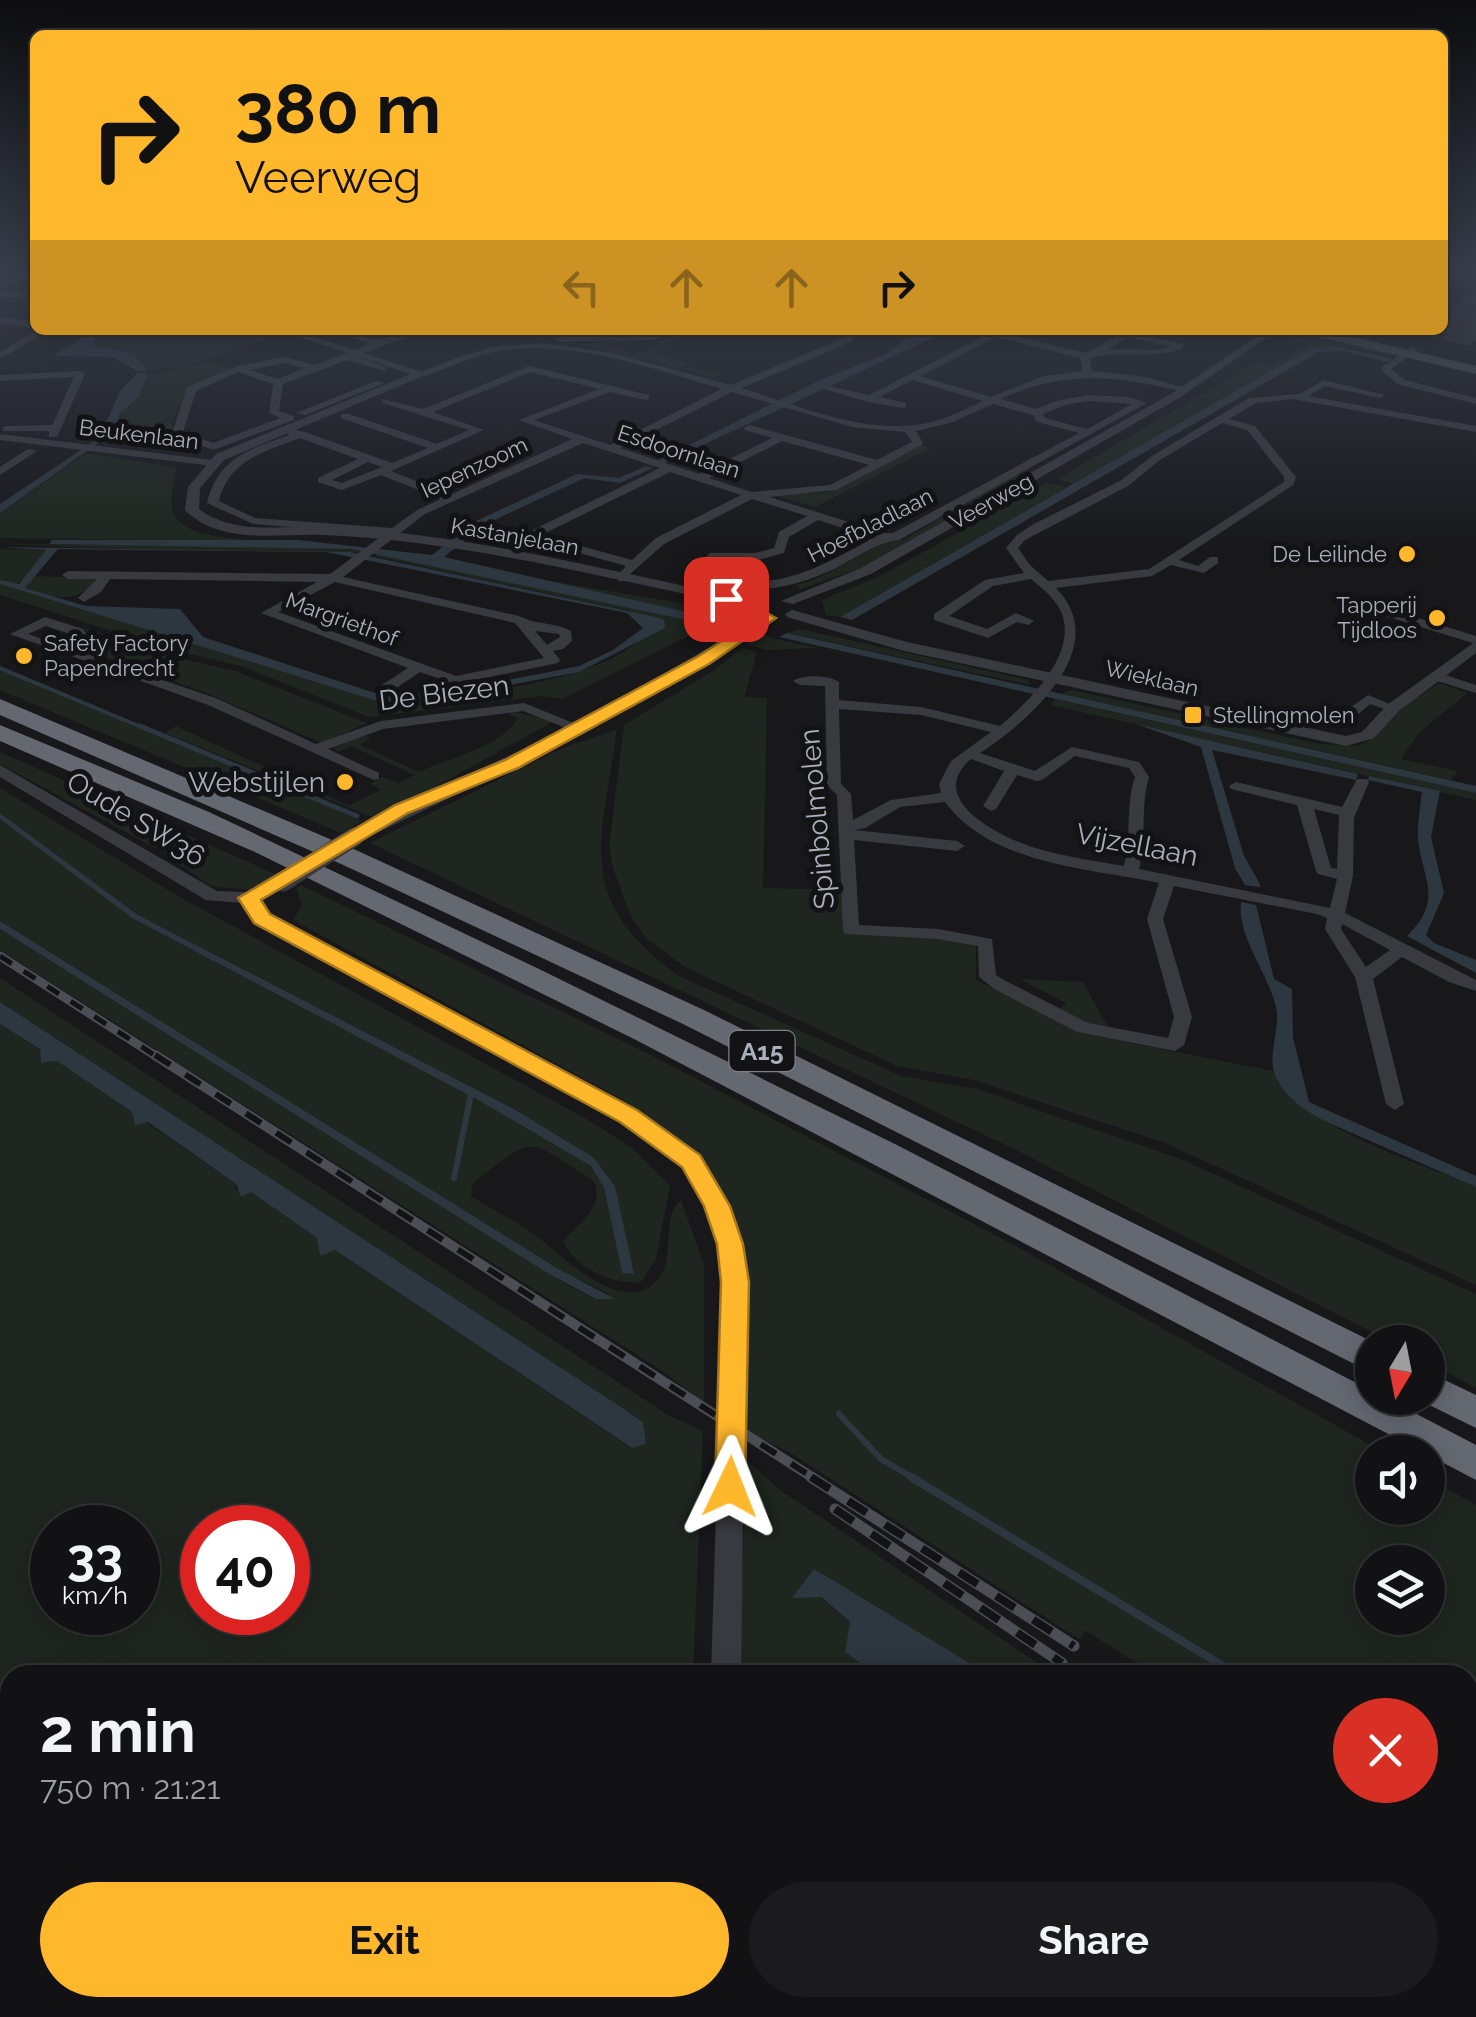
<!DOCTYPE html>
<html lang="en">
<head>
<meta charset="utf-8">
<style>
	:root { --surface:#121214; --page:#1b1b1d; --text:#f1f3f6; --muted:#9c9ea0; --line:#313234; --accent:#ffb72c }
	body { margin:0; font-family:Raleway,sans-serif; background:var(--page); color:var(--text); height:100vh; display:flex; flex-direction:column; font-size:38px; white-space:nowrap }
	* { box-sizing:border-box; margin:0 }
	p { font-size:32px; color:var(--muted) }
	.icon { flex:none; width:55px; height:55px; fill:none; stroke:currentColor; stroke-width:2; stroke-linecap:round; stroke-linejoin:round }
	.map { position:relative; flex:1; overflow:hidden }
	.details { position:absolute; left:0px; top:1665px; width:1478px; height:352px; display:flex; flex-direction:column; background:var(--surface); border-radius:30px 30px 0 0; box-shadow:0 5px 25px #0003,0 0 0 2px var(--line) }
	.details>* { flex:none }
	.top-card { position:absolute; left:30px; top:30px; width:1418px; height:305px; border-radius:15px; box-shadow:0 5px 25px #0003,0 0 0 2px var(--line); background:#ffb72c; color:#111; overflow:hidden }
	.needle { width:65px; rotate:190deg }
	.buttons { position:absolute; left:1355px; top:1325px; display:grid; gap:20px }
	.buttons a { display:grid; place-items:center; width:90px; height:90px; border-radius:50%; background:var(--surface); box-shadow:0 5px 25px #0003,0 0 0 2px var(--line); font-size:50px }
	.speed { position:absolute; left:30px; top:1505px; display:flex; gap:20px; font-size:50px; font-weight:700; text-align:center }
	.speed>* { display:grid; place-content:center; width:130px; height:130px; border-radius:50%; background:var(--surface); box-shadow:0 5px 25px #0003,0 0 0 2px var(--line); line-height:1 }
	.speed small { font-size:25px; font-weight:400 }
	.speed .limit { border:15px solid #d22; background:#fff; color:#111 }
	.pin { position:absolute; display:grid; place-items:center; width:85px; height:85px; color:#fff; margin:-42px; border-radius:20px; box-shadow:0 5px 15px #0006 }
	.me { position:absolute; width:110px; margin:-55px; rotate:2deg; stroke-linejoin:round; filter:drop-shadow(0 0 8px #0008) }
	.turn { display:flex; align-items:center; gap:35px; height:210px; padding:0 40px; font-size:45px }
	.turn .icon { width:130px; height:130px; stroke-width:2.5 }
	.turn b { display:block; font-size:70px; line-height:85px }
	.lanes { display:flex; align-items:center; height:95px; padding:0 40px; background:#0003; justify-content:center; gap:50px; direction:ltr }
	.lanes .off { opacity:.35 }
	.round { display:grid; place-items:center; flex:none; width:105px; height:105px; border-radius:52px; background:var(--page) }
	.head { display:flex; align-items:center; justify-content:space-between; height:170px; padding:0 40px }
	h1 { font-size:60px; font-weight:700; line-height:75px }
	.action { display:flex; gap:20px; margin-top:auto; padding:20px 40px }
	.action a { flex:1; height:115px; border-radius:60px; background:var(--accent); color:#111; font-size:40px; font-weight:700; line-height:115px; text-align:center }
	.action a+a { background:var(--page); color:var(--text) }
	.map>svg:first-child { display:block }
</style>
</head>
<body>
<div class="map">
<svg width="1476" height="2017" viewBox="0 0 1476 2017">
	<rect width="100%" height="100%" fill="#18181b"/>
	<!-- green -->
	<path fill="#1e261f" fill-rule="evenodd" d="M106 330H259L276 336 185 367 147 370 124 351 94 345 95 337Z
		M1288 335 1329 336 1324 341 1334 337 1398 356 1335 346 1311 348 1073 484 1057 479 1257 362 1272 366 1306 345 1289 340 1295 337Z
		M673 336 680 338 667 344 673 346 653 354 687 363 702 357 682 367 722 374 714 377 667 365 668 362 664 365 577 344 656 339 604 345 632 354 657 349V342Z
		M211 362 233 369 187 389 171 421 176 442 196 450 100 443 112 433 120 413 137 399 146 375Z
		M916 444 930 448 815 507 773 495 829 492Z
		M86 453 176 468C175 480 170 495 172 507 176 540 241 538 264 541L0 538V513Z
		M1015 474 1023 477 864 567 801 589 795 585C835 577 867 542 905 539Z
		M1047 483 1067 487 840 617 826 615 822 600 880 576Z
		M0 544 316 546 364 551 361 553 197 550 261 551H257L57 550 129 549Z
		M0 549 47 550 27 576 15 585 0 580Z
		M378 553 710 625 563 699 543 696 369 717 241 666 165 648 0 595V584L380 702C448 697 575 687 631 647 640 640 648 626 656 617L374 556Z
		M32 576 99 578C75 606 56 598 24 588Z
		M526 577 710 608 725 615 722 620Z
		M84 628 160 654 235 671 367 723 322 743 204 692 105 657Z
		M800 629 1028 680 1031 685 787 633Z
		M762 633 775 639 1025 692 815 648 765 650 746 644Z
		M742 648 757 652 744 697 767 698 763 888 845 890V932L943 937 976 944V980L1081 1033 1273 1071C1305 1130 1416 1161 1476 1187V1285L1165 1143 974 1080 897 1066 685 967 647 939 631 917 613 868 609 847 624 725 713 671Z
		M0 668 362 821 341 833 0 690Z
		M1439 683 1467 693 1419 733 1401 759 1458 771 1451 780 1060 694 1072 690 1314 743C1369 749 1362 748 1399 712 1411 701 1426 692 1439 683Z
		M1055 699 1476 793V800L1050 705Z
		M511 711 554 721 377 819 165 733 176 726 349 806 381 790 370 784 383 777 399 783 414 775 351 746 338 752 333 748 361 734 371 738 360 745 419 772C449 757 500 748 518 718L510 715Z
		M617 729C602 842 571 898 679 976L901 1076 977 1089 1181 1159 1476 1294V1388L1428 1362V1342H1391L1014 1149 370 843 561 749Z
		M0 752 275 874 271 877 277 879 250 890 211 886 164 853 0 764Z
		M0 788 178 896 583 1117 631 1147 670 1185 656 1259 641 1282C614 1286 573 1267 563 1241 579 1223 605 1206 594 1181 524 1138 538 1132 472 1184L471 1196C494 1211 523 1224 544 1242 570 1264 634 1323 662 1273 674 1252 662 1215 681 1200L704 1265V1404L664 1372 0 950V929L573 1288 596 1299 609 1294 557 1268 0 921V819L132 918 478 1100 591 1166 604 1188 622 1273 615 1186 593 1157 514 1109 138 915 0 813Z
		M301 885 643 1051 1014 1245 1383 1452H1372V1508H1428V1478L1476 1505V1904L1468 1898V1675H1156L1086 1631 1079 1639 792 1454 748 1432V1300L743 1241 712 1176 694 1151 625 1101 293 920 302 905 296 888ZM1372 1562H1428V1618H1372Z
		M0 978 668 1415 703 1431 693 1675H10V2008H683V2017H0V1024L40 1049 41 1063 57 1061 236 1184 235 1190 250 1191 317 1238 320 1255 335 1250 631 1448 646 1444 643 1422 615 1403 0 1002ZM52 1528H138V1612H52ZM202 1528H288V1612H202Z
		M1020 979 1083 982 1109 1029 1089 1026 1059 1010 1066 1003Z
		M747 1460 780 1490 1054 1674 989 1675 814 1569 820 1597 850 1623 845 1652 877 1675H738Z
		M1468 2005 1476 2011V2017H1346L1344 2008Z
		M766 2008H1026L1027 2017H765Z
		M1037 2008H1341L1343 2017H1038Z"/>
	<!-- water -->
	<path fill="#2d3740" fill-rule="evenodd" d="M95 330H106L94 338V345L133 354 147 370 138 371 112 357 53 356Z
		M950 330 664 463 657 461 818 381 886 354 915 332Z
		M1335 346 1393 359 1388 362 1344 351 1319 352 852 620 840 617 1311 348Z
		M138 373H147L139 397 120 413 112 433 0 513V504L100 437 120 391Z
		M646 466 653 468 620 483 584 478 484 525 444 557 722 620 710 625 351 549 49 544 52 540H298L432 555 474 522 577 474 619 478Z
		M0 547 349 552 656 617 664 620 665 628 579 672 445 697 380 702 0 584V580L19 584 46 550ZM58 549 326 552 627 613 643 628 613 650 579 666 446 692 384 696 203 637 180 609 86 606 25 588Z
		M787 633 1476 786V793L779 637Z
		M1136 724 1358 774 1356 780 1212 750 1244 856 1260 884V887L1245 885 1235 868 1201 747Z
		M1369 776 1440 791 1431 837 1444 893 1426 935 1434 943 1476 960V973L1407 936C1444 900 1423 881 1418 840 1417 824 1420 808 1422 792L1368 780Z
		M0 813 138 915 514 1109 593 1157 615 1186 634 1274 622 1273 604 1188 591 1166 478 1100 132 918 0 819Z
		M1241 902 1256 905 1274 979 1292 989 1293 1038 1309 1102 1476 1176V1187L1329 1123C1308 1113 1286 1099 1276 1077 1266 1058 1281 1028 1276 1007 1268 973 1237 937 1241 902Z
		M0 921 557 1268 615 1299H596L549 1274 0 929Z
		M0 1002 615 1403 643 1422 646 1444 632 1448 335 1250 320 1256 317 1238 251 1192 241 1197 236 1184 148 1122 135 1125 132 1112 57 1061 41 1063 40 1049 0 1024Z
		M814 1569 836 1582 989 1675H877L845 1652 850 1622 821 1597 792 1598Z"/>
	<g fill="none" stroke-linecap="round" stroke-linejoin="round">
		<!-- stream-far3 -->
		<path stroke="#2d3740" stroke-width="4" d="M0 668 146 729"/>
		<!-- stream-far2 -->
		<path stroke="#2d3740" stroke-width="5" d="M140 726 357 816"/>
		<!-- stream-far1 -->
		<path stroke="#2d3740" stroke-width="6" d="M454 1178 471 1094
			M839 1414 881 1459 915 1479"/>
		<!-- stream -->
		<path stroke="#2d3740" stroke-width="8" d="M911 1477 1238 1675
			M1468 1826 1476 1831"/>
	</g>
	<!-- building -->
	<path fill="#2b2b2f" stroke="#323237" stroke-width="2.5" d="M1476 293V339L1468 344 1444 338 1451 333 1442 331V306L1451 308Z"/>
	<g fill="none" stroke-linecap="round" stroke-linejoin="round">
		<!-- minor -->
		<path fill="#393a40" fill-rule="evenodd" d="M35 269V275L0 289V283Z
			M0 291H35V297H0Z
			M0 317 35 322V328L0 323Z
			M38 330H50L0 359V352Z
			M330 330C357 330 377 350 400 330H410L404 338 356 356 385 367V371L347 360 283 384 279 411 294 416V420L213 450 172 434 187 387 238 366 284 357 315 365 370 344ZM284 363 305 368 278 379 250 370ZM238 372 273 384 269 413 280 418 213 443 183 432 196 391Z
			M511 330H540L542 332 537 335Z
			M668 330H683L654 340 560 342 555 339 560 336 653 334Z
			M741 330H836L831 333H746Z
			M845 330H855L851 342 741 388C801 406 869 437 932 422 950 417 966 409 983 401L912 380 880 397 906 403V407L902 408 868 402 824 389 829 386 869 395 996 330H1008L1004 333 1085 353 1127 331 1183 344V348C1152 361 1122 349 1090 358L1092 371 1146 377 1190 389 1185 392C1118 376 1066 369 1001 399L1036 409 1059 400 1088 395 1129 397 1147 403 899 540C876 543 857 557 836 568 801 585 768 592 729 590 715 589 696 588 684 581L710 553H755L774 548 779 532 807 516 752 499 664 544 621 582 615 578 626 566 532 540 520 546H512V540L660 468 583 443 425 514 343 577 519 616C535 625 556 622 571 631L572 641 563 649 553 651 560 660 558 663 455 684 420 672 387 694H377V688L408 668 261 613 317 582 110 579 101 592 84 602 78 598 97 579H68L62 575 68 571 330 574 383 535 253 524 207 503C218 457 250 449 290 435L280 431V427L305 432 392 463 428 448 341 418V414H349L437 444 469 430 382 403V399L423 409 529 366 649 395V399L645 400 610 392 534 420 610 445 722 389C657 370 585 344 515 349 484 351 454 365 426 376L417 374 453 359 492 347 544 343 612 353 731 385 844 338ZM996 337 1080 358 1083 371 1044 376 991 397 920 376ZM1128 337 1170 347 1156 350 1108 349ZM530 372 599 389 519 420 572 439 450 495 391 471 484 430 433 412ZM732 392 852 427 905 432 912 442 877 460 749 425 744 428 745 430 772 438 699 474 620 448ZM1088 401 1132 404 1087 429 1045 418 1043 414 1065 405ZM993 404 1033 415 1037 422 1079 433 893 533H884L769 497 836 490 922 445 923 443 916 431 953 422ZM300 438 358 459 318 478V482L342 490 381 475 441 499 417 510 392 528 255 518 219 501C228 461 265 451 300 438ZM782 441 869 465 830 485 752 492 709 478ZM368 462 382 467 342 483 332 480ZM670 472 741 495 656 538 632 560 541 535ZM818 520 873 538C807 575 776 590 699 579L717 560 755 561 784 553 789 537ZM335 582 515 623 544 658 456 676 278 612ZM535 631 559 634 560 637 547 645Z
			M1411 347 1419 349 1391 369 1405 380 1476 398V404L1397 384 1382 371V367Z
			M80 371 85 374 57 437H49V431H3V427L7 426 52 425 74 377 0 381V375Z
			M1324 380 1385 395 1380 398 1325 386 1308 396 1476 426V432L1292 399 1256 403 1229 419 1255 426 1296 477 1293 485 1179 560 1198 566 1210 557H1218V563L1204 573 1171 565 1152 576 1056 588C1114 647 1029 721 980 753L1035 771 1072 747 1139 762 1149 777C1140 807 1147 839 1139 869L1330 908 1337 879 1318 874 1316 871 1297 805 1231 789 1229 786 1236 782 1342 807 1357 779H1367L1369 782 1354 818 1353 876 1345 913 1476 980V991L1449 982 1402 957 1373 979 1404 1104 1395 1110 1386 1104 1355 977 1325 929 1327 918 1317 914 1174 886 1163 919 1192 1017 1184 1045 1175 1051 1077 1032 994 989 979 977 978 946 938 939 845 934 843 930 837 795 827 785 825 686 800 685 793 681C803 674 829 675 839 682V700L921 707 1000 726C1028 702 1077 656 1062 614 1057 600 1043 589 1031 579L993 586 949 616 987 629 1016 613 1034 621 1028 625 1017 622 988 638 934 620V614L985 580 1024 573 1006 548 1017 535 1032 525 1120 481 1152 456 1249 398 1299 394ZM1222 423 1247 430 1284 477V482L1149 569 1048 581 1030 565 1018 548 1025 540 1128 486 1160 460ZM839 709 921 715 991 732 951 761 939 784 941 793 891 800 853 820 851 794 841 784ZM1075 756 1129 768 1135 777C1125 806 1132 837 1124 866 1096 861 1066 857 1039 849 1003 839 923 800 971 759L1004 771 983 806 991 811 996 809 1017 775 1037 781 1042 780ZM945 802C992 865 1088 868 1159 883L1147 919 1174 1017 1168 1038 1088 1023 1006 981 996 975 992 939 938 929 859 925 854 840 957 851 965 846 957 841 854 830 865 828 900 807ZM1314 809 1339 815 1337 869 1331 868ZM1342 924 1390 950 1366 967 1341 929Z
			M376 381 385 383 305 415 296 413Z
			M0 434 213 460 218 463 213 466 0 440Z
			M28 449 37 451 0 475V467Z
			M1363 601 1476 636V644L1359 608 1357 605Z
			M45 617 83 629 105 660 218 699 316 744 381 721 524 703 586 728 584 731H574L523 711 383 729 328 749 379 773V779L374 780 208 705 10 634ZM46 626 73 635 87 654 28 634Z
			M1436 672 1476 685V693L1431 679V673Z
			M1368 695 1400 708 1393 712 1370 704 1350 721H1340V715Z
			M1468 1891 1476 1894V1924L1468 1921Z"/>
		<!-- tertiary -->
		<path fill="#393a40" fill-rule="evenodd" d="M278 330H294L428 374 224 460 200 488 199 509C235 536 282 525 324 527 469 533 611 572 752 600L759 604 752 608C611 580 468 541 324 535 278 533 221 546 185 510L188 487 216 454 411 374Z
			M1266 330H1278L1179 398 871 574 793 604 781 601 861 568 1171 394Z
			M792 610 907 642 1346 736 1362 732 1387 705 1476 641V653L1399 711 1374 738 1346 746 904 651 787 617 785 614Z
			M767 614 774 618 772 621 680 679 585 733 360 841H348L345 837 387 812 573 726Z
			M0 765 217 891 246 892 277 878H289L292 882 289 886 260 900 269 914 637 1111 699 1156 728 1206 742 1244 747 1282 745 1422 741 1429 732 1432 723 1429 719 1422 723 1282 718 1244 706 1206 683 1166 621 1121 255 922 243 903 206 900 0 777Z
			M731 1438 740 1441 744 1449 741 1675H711L718 1449 722 1441Z
			M695 2008H729V2017H695Z"/>
		<!-- secondary -->
		<path fill="#474950" fill-rule="evenodd" d="M1273 330H1324L1476 366V374L1307 334H1280Z"/>
		<!-- motorway -->
		<path fill="#646871" fill-rule="evenodd" d="M0 699 358 851 704 1010 1373 1342 1372 1373 683 1024 339 863 0 715Z
			M0 725 209 812 537 968 897 1145 1372 1391V1398H1386L1476 1445V1480L636 1040 257 853 0 741Z
			M1428 1372 1476 1395V1428L1415 1398H1428Z"/>
		<defs>
			<path id="rail-far2" d="M0 956 159 1058"/>
			<path id="rail-far1" d="M155 1055 815 1479"/>
			<path id="rail" d="M811 1477 1074 1646
				M835 1509 1062 1663"/>
		</defs>
		<!-- rail-far2 casing -->
		<use href="#rail-far2" stroke="#4c4e55" stroke-width="9"/>
		<!-- rail-far1 casing -->
		<use href="#rail-far1" stroke="#4c4e55" stroke-width="10"/>
		<!-- rail casing -->
		<use href="#rail" stroke="#4c4e55" stroke-width="11"/>
		<!-- rail-far2 -->
		<use href="#rail-far2" stroke="#131316" stroke-width="5" stroke-dasharray="14" stroke-linecap="butt"/>
		<!-- rail-far1 -->
		<use href="#rail-far1" stroke="#131316" stroke-width="6" stroke-dasharray="18" stroke-linecap="butt"/>
		<!-- rail -->
		<use href="#rail" stroke="#131316" stroke-width="8" stroke-dasharray="22" stroke-linecap="butt"/>
		<!-- tertiary-bridge-far1 -->
		<path stroke="#393a40" stroke-width="19" d="M283 882 354 837"/>
		<!-- tertiary-bridge -->
		<path stroke="#393a40" stroke-width="24" d="M731 1449 732 1422"/>
	</g>
	<!-- sky -->
	<linearGradient id="sky" x2="0" y2="1"><stop stop-color="#0d0d0f"/><stop offset="0.49" stop-color="#373d4a"/><stop offset="1" stop-color="#373d4a" stop-opacity="0"/></linearGradient>
	<rect width="1476" height="551" fill="url(#sky)"/>
	<!-- route -->
	<path fill="#ffb72c" stroke="#a6771d" stroke-width="2.5" d="M726 594 758 601 760 609 776 618 709 664 518 768 408 813 261 900 270 914 637 1110 700 1155 730 1206 743 1244 749 1282 745 1487 740 1496 730 1500 719 1496 715 1487 721 1282 717 1244 704 1206 682 1167 620 1122 254 923 238 898 395 805 505 760 697 657 755 619 746 615 744 608 720 602V596Z"/>
	<!-- markers -->
	<g fill="#ffb72c" stroke="#131316" stroke-width="4">
		<circle cx="1407" cy="554" r="10"/>
		<circle cx="1437" cy="618" r="10"/>
		<circle cx="24" cy="656" r="10"/>
		<rect x="1183" y="705" width="20" height="20" rx="5"/>
		<circle cx="345" cy="782" r="10"/>
	</g>
	<g text-anchor="middle" dominant-baseline="central" stroke-width="10" stroke-linejoin="round" paint-order="stroke">
		<!-- far-street labels -->
		<g font-size="22" fill="#aaafbb" stroke="#131316">
			<text transform="translate(139 434) rotate(7)">Beukenlaan</text>
			<text transform="translate(679 451) rotate(18)">Esdoornlaan</text>
			<text transform="translate(474 467) rotate(-25)">Iepenzoom</text>
			<text transform="translate(991 501) rotate(-29)">Veerweg</text>
			<text transform="translate(870 525) rotate(-27)">Hoefbladlaan</text>
			<text transform="translate(515 536) rotate(10)">Kastanjelaan</text>
			<text transform="translate(342 619) rotate(20)">Margriethof</text>
			<text transform="translate(1152 678) rotate(13)">Wieklaan</text>
		</g>
		<!-- far-poi labels -->
		<g font-size="22" fill="#aaafbb" stroke="#131316" text-anchor="end">
			<text x="1387" y="554">De Leilinde</text>
			<text x="1417" y="605">Tapperij<tspan x="1417" dy="25">Tijdloos</tspan></text>
			<text x="44" y="643" text-anchor="start">Safety Factory<tspan x="44" dy="25">Papendrecht</tspan></text>
			<text x="1213" y="715" text-anchor="start">Stellingmolen</text>
		</g>
		<!-- shield labels -->
		<rect fill="#131316" stroke="#7d808a" stroke-width="2.5" x="729.5" y="1031" width="65" height="40" rx="8"/>
		<g font-size="25" font-weight="bold" fill="#aaafbb">
			<text x="762" y="1051">A15</text>
		</g>
		<!-- street labels -->
		<g font-size="28" fill="#aaafbb" stroke="#131316">
			<text transform="translate(444 693) rotate(-7)">De Biezen</text>
			<text transform="translate(136 819) rotate(31)">Oude SW36</text>
			<text transform="translate(817 819) rotate(-95)">Spinbolmolen</text>
			<text transform="translate(1137 845) rotate(11)">Vijzellaan</text>
		</g>
		<!-- poi labels -->
		<g font-size="28" fill="#aaafbb" stroke="#131316" text-anchor="end">
			<text x="325" y="782">Webstijlen</text>
		</g>
	</g>
</svg>
<div class="buttons">
<a><svg class="needle" viewBox="-14 -14 28 28"><path d="M0-13l5 13h-10z" fill="#e53935"/><path d="M0 13l5-13h-10z" fill="#9c9ea0"/></svg></a>
<a><svg class="icon" aria-label="sound" viewBox="0 0 24 24"><path d="M4 9h4l5-4v14l-5-4H4zM17 9q2 3 0 6"/></svg></a>
<a><svg class="icon" aria-label="layers" viewBox="0 0 24 24"><path d="M12 4l9 5-9 5-9-5zM3 14l9 5 9-5"/></svg></a>
</div>
<div class="speed"><div>33<small>km/h</small></div><div class="limit">40</div></div>
<div class="pin" style="left:726px;top:599px;background:#d93025"><svg class="icon" aria-label="arrive" viewBox="0 0 24 24"><path d="M6 21V4h12l-3 4 3 4H6"/></svg></div>
<svg class="me" style="left:730px;top:1487px" viewBox="-20 -20 40 40"><path d="M0-17L14 15 0 8-14 15z" fill="#ffb72c" stroke="#fff" stroke-width="4"/></svg>
<div class="top-card">
<div class="turn"><svg class="icon" aria-label="right" viewBox="0 0 24 24"><path d="M7 20v-9h11M14 6l5 5-5 5"/></svg><div><b>380 m</b>Veerweg</div></div>
<div class="lanes"><svg class="icon off" aria-label="left" viewBox="0 0 24 24"><path d="M17 20v-9H6M10 6l-5 5 5 5"/></svg><svg class="icon off" aria-label="ahead" viewBox="0 0 24 24"><path d="M12 20V5M6 11l6-6 6 6"/></svg><svg class="icon off" aria-label="ahead" viewBox="0 0 24 24"><path d="M12 20V5M6 11l6-6 6 6"/></svg><svg class="icon" aria-label="right" viewBox="0 0 24 24"><path d="M7 20v-9h11M14 6l5 5-5 5"/></svg></div>
</div>
<section class="details">
<div class="head"><div><h1>2 min</h1><p>750 m · 21:21</p></div><a class="round" style="background:#d93025;color:#fff"><svg class="icon" aria-label="close" viewBox="0 0 24 24"><path d="M6 6l12 12M18 6L6 18"/></svg></a></div>
<div class="action"><a>Exit</a><a>Share</a></div>
</section>
</div>
</body>
</html>
